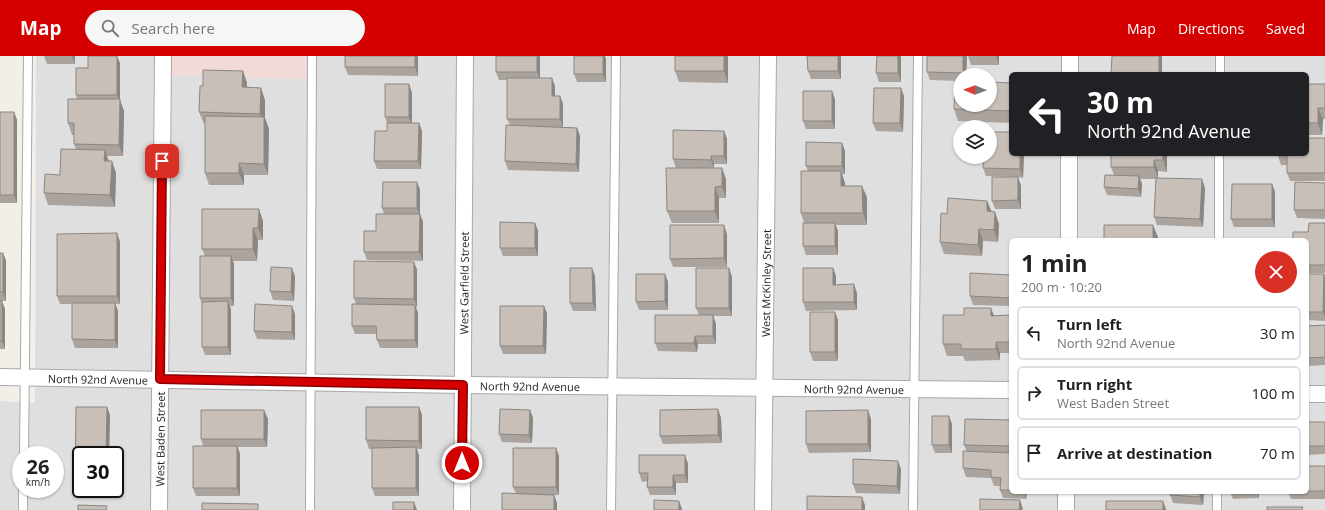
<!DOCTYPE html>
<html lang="en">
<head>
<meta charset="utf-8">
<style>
	:root { --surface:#fff; --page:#f6f6f6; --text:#222; --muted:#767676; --line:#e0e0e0; --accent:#d40000 }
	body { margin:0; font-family:"Open Sans",sans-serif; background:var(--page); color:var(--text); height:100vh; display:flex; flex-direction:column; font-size:15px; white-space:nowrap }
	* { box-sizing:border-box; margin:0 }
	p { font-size:13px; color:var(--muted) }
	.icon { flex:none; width:22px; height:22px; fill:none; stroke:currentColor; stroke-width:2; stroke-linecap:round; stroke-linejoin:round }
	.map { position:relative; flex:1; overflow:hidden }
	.sheet { position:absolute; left:1009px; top:182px; width:300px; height:256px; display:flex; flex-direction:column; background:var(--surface); border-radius:6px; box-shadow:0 1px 3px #0004 }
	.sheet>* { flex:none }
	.top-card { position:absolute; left:1009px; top:16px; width:300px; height:84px; border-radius:6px; box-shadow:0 1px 3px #0004; background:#202124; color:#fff; overflow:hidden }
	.needle { width:26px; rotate:271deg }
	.buttons { position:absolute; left:953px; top:12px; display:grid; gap:8px }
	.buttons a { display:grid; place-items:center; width:44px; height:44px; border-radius:50%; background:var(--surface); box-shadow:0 1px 3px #0004; font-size:20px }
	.speed { position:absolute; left:12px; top:390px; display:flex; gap:8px; font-size:20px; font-weight:700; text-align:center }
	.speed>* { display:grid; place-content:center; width:52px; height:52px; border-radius:50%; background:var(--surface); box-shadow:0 1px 3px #0004; line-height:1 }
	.speed small { font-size:10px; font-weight:400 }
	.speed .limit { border:2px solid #111; border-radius:6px; background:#fff; color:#111 }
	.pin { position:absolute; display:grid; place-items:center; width:34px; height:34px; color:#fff; margin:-17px; border-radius:8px; box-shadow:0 2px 6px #0006 }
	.me { position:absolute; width:44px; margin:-22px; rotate:0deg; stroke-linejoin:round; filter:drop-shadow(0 0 3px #0008) }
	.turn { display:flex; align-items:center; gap:14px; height:84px; padding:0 12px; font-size:18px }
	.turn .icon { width:52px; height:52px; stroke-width:2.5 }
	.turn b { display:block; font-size:28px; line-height:34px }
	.round { display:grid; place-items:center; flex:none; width:42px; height:42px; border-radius:21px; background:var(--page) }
	.overview { display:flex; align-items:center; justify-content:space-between; height:68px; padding:0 12px }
	h1 { font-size:24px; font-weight:700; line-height:30px }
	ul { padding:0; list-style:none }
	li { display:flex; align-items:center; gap:12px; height:54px; margin:0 8px 6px; padding:0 4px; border:2px solid var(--line); border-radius:6px }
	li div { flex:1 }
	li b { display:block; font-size:15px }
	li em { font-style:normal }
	header { display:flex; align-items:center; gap:24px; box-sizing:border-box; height:56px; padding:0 20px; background:var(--accent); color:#fff }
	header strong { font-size:19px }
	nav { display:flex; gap:22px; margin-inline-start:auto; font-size:14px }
	.search { width:280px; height:36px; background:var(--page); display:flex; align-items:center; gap:10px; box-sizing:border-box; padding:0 14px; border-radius:22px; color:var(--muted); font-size:15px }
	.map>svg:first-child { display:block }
</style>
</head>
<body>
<header>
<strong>Map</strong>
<div class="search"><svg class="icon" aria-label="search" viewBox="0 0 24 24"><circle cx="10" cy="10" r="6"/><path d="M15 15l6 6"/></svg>Search here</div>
<nav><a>Map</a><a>Directions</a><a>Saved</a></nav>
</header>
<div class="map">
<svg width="1325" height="454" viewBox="0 0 1325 454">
	<rect width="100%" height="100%" fill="#f2efe9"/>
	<!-- residential -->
	<path fill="#e0dfdf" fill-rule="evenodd" d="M36 0H163V19L308 23 309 0H1325V454H0V345L35 347ZM1011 18H1307V98H1011ZM960 19H990V49H960ZM960 71H990V101H960ZM1011 184H1307V436H1011ZM21 399H55V433H21ZM81 399H115V433H81Z"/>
	<!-- commercial -->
	<path fill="#f2dad9" d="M163 0H309L308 23 163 19Z"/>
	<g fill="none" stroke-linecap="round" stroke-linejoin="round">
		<defs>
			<path id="lane" d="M1220 18V0
				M1219 184V98
				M24 399 28 0
				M23 454V433
				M310 454 312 0
				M611 454 616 0
				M913 454 918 0
				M1217 454V436"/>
			<g id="street">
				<path d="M1070 18V0"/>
				<path d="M1069 184V98"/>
				<path id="s1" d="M0 321 463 329 1011 334"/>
				<path d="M1307 338H1325"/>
				<path id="s2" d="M159 454 163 0"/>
				<path id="s3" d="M462 454 465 0"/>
				<path id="s4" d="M763 454 768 0"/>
				<path d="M1066 454V436"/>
			</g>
		</defs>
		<!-- lane casing -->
		<use href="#lane" stroke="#a9a9a9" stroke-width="10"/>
		<!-- street casing -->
		<use href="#street" stroke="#a9a9a9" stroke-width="18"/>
		<!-- lane -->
		<use href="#lane" stroke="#fff" stroke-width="8"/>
		<!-- street -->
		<use href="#street" stroke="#fff" stroke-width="16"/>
	</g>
	<!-- wall -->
	<path fill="#aba49e" d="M44 0H75V8H47Z
		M345 0H418V20L348 19 345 11Z
		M496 0H540V22L555 30V40H560L563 48V71L577 72 580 80 579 116 508 114 505 105 510 69 507 63V24H499L496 16Z
		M728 0V27L679 26 675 15Z
		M807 0H841V23H811L808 15Z
		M901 0V26H879L876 17Z
		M927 0H967L966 19H960V25L930 24 927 16Z
		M968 0H999V9H971Z
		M1162 0V18H1112L1111 17Z
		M606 3V26H577L574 18Z
		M120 7V44L124 55 123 100H107L109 105 116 117 115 151 48 149 44 137 60 119 76 93 74 88V79H72L68 67 77 43 76 39 88 12Z
		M243 15 247 27V31L265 44V62L269 73 268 119H244V129H209L205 117V68H204L199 56 203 30Z
		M1011 27V67L958 65 954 53Z
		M409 28 412 37V67H419L422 75 421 113H377L374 105 387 75V67L385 61Z
		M1307 28H1325V63H1323L1322 79H1307Z
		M904 40 903 76 876 75 873 67Z
		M835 43V73H806L803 65Z
		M0 56H14L17 64V147H0Z
		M724 75 727 83V108H714V112L726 123V142H719V167H672L667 155 703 112H676L673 103Z
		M1325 82V125H1290L1287 117V109H1281L1278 100Z
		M842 87 845 95V118H842L845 127V130L867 141V169H835L838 175V199H806L803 190 804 167 801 157 808 115 806 110Z
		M1011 98H1024L1023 122 1018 121 1021 130V153H995L992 145 1016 121 986 120 983 112Z
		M1167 98V116L1158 115V122L1205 132 1203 171 1157 169 1154 161 1156 123H1140L1142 128 1141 141 1107 139 1104 131 1114 119 1111 111Z
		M417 126 420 134V158L423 166V205L367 204 364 196 376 175 384 158 382 152Z
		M1325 127V163L1297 162 1294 154Z
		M1272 128 1275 136V171H1234L1231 163Z
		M987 145 991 156 999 168 998 186 983 185 982 200 944 198 940 186 947 158Z
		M263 165V184H258L257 205H233L234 208V250H230L231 254V299H205L202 291V248L200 242 205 200 202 193Z
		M535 167 538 175V200H503L500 192Z
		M1325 167V217H1307V184L1308 176Z
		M117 177 120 186V248H115L118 255V292H75L72 283V248H60L57 240Z
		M727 178V211H673L670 203Z
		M0 197H3L6 205V245H0Z
		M414 206 417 214V251H416L418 257V292H380L377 284V278H355L352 270 356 248 354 242Z
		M592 212 595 220 596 255H573L570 247Z
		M729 212 732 221V260H713L716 268V288H698L697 296 658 295 655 287 699 259 696 252Z
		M833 212 836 220V229L857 237V254L806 255 803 246Z
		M665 218 668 226V254H639L636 246Z
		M1307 218H1324L1325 220V265L1307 264Z
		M1011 219V250L973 249 970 240Z
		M295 220 294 245 273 244 270 235Z
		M0 245 5 253V293H0Z
		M544 250 547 258 546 298H503L500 290Z
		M991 252 994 260 1011 259V297H1000V304L965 305 963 300H947L943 288 964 259Z
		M295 258V284L257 283 254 275Z
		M838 264V305H813L810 296Z
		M1325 269V309L1308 310 1307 308V270Z
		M76 351H107L110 359 109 399H81V433H109V436H78L75 428Z
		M419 351 422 359V393H417L419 400V440H375L372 432V393H369L366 384Z
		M718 353 721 362 722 387 663 388 660 380Z
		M264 354 268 363 267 391H238L240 398V440H196L193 432 203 390 201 383Z
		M530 354 533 362 532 387 502 386 499 378Z
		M871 363V396L809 397 806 388Z
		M1011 364V436H1027L1026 443 1003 442 1000 434V430H994L991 422 966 421 963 412 967 396 964 389Z
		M1307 366H1325V398L1307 399Z
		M952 368V397H935L932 389Z
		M556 392 559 400V439H554L557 447 516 437 513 431Z
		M685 399 688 408V427H676V439H650L647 431 648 425 642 426 639 417Z
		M1307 410H1325V443H1291L1288 436H1307Z
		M901 413 900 438 856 437 853 428Z
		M1170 436H1204L1203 449 1173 447 1170 439Z
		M1230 436H1259V442L1233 443Z"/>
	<!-- shaded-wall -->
	<path fill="#8b8681" d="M72 0H75V8Z
		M117 0 120 7V44L124 55 123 100 119 89 120 46 117 39Z
		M415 0H418V20L415 11Z
		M537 0H540V24L537 16Z
		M603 0H605L606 3V26L603 18Z
		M724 0H728V27L724 15Z
		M838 0H841V23L838 15Z
		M898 0H901V26L898 17Z
		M963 0H967L966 19H964L963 17Z
		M996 0H999V9Z
		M1159 0H1162V18H1159Z
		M243 15 247 27 246 43 242 31Z
		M552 22 555 30V48L552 40Z
		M409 28 412 37V70L409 61Z
		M261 32 265 44V62L269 73 268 119 264 108V69L260 58Z
		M901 32 904 40 903 76 900 67Z
		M832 35 835 43V73L832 65Z
		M560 40 563 48V71L560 63Z
		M1318 52 1323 63 1322 79 1318 67Z
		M14 56 17 64V147L14 139Z
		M419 67 422 75 421 113 418 105Z
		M577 72 580 80 579 116 576 108Z
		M724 75 727 83V108L724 100Z
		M842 87 845 95V118L842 110Z
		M105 94 109 106 104 105Z
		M1020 98H1024L1023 122 1020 113Z
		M1163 98H1167V116L1163 104Z
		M711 100 714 108V112L711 104Z
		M1154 104 1158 115V123L1154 111Z
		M112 105 116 117 115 151 110 139Z
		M239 107 244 119V129L239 117Z
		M722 112 726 123V142L722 130Z
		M841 115 845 127V142L841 130Z
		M1139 120 1142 128 1141 141 1138 133Z
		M1018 121 1021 130V153L1018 144Z
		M1202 123 1205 132 1203 171 1200 163Z
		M417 126 420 134V161L417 152Z
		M1272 128 1275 136V171L1272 163Z
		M862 130 867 141V169L863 157Z
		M715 131 719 142V167L715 155Z
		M987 145 992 156 987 155Z
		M259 153 263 165V184L258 172Z
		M995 156 999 168 998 186 994 174Z
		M420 158 423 166V205L419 196Z
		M535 167 538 175V200L535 192Z
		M835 167 838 175V199L835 190Z
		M724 169 727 178V211L724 202Z
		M1153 169 1158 181V184H1153Z
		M253 172 258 184 257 205 253 193Z
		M979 173 983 185 982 200 978 189Z
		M117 177 120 186V248L117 240Z
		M3 197 6 205V245L3 236Z
		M231 200 234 208V250L231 242Z
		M414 206 417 214V251L414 243Z
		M292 212 295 220 294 245 291 236Z
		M592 212 595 220 596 255 593 247Z
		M729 212 732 221V260L729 252Z
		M833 212 836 220V237L833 229Z
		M665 218 668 226V254L665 245Z
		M1324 218 1325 220V261L1323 256Z
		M854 228 857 237V254L854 246Z
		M2 245 5 253V293L2 285Z
		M228 245 231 254V299L228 291Z
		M115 247 118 255V292L115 284Z
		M415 249 418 257V292L415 284Z
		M292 250 295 258V284L292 276Z
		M544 250 547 258 546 298 543 290Z
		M991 252 995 263 991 260Z
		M835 256 838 264V305L835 296Z
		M713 259 716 268V288L713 280Z
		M695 280 698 288 697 296 694 287Z
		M996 286 1000 297V304L996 293Z
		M107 351 110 359 109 399H106Z
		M419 351 422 359V393L419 385Z
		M718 353 721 362 722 387 718 379Z
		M264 354 268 363 267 391 264 383Z
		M530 354 533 362 532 387 529 379Z
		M868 354 871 363V396L868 388Z
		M949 360 952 368V397L949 389Z
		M237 390 240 398V440L237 432Z
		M416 391 419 400V440L416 432Z
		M556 392 559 400V439L556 431Z
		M685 399 688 408V427L685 419Z
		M898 405 901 413 900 438 897 430Z
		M673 419 676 427V439L673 431Z
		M1024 436H1027L1026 443Z
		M1200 436H1204L1203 449 1200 441Z
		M1257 436H1259V442Z
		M554 439 557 447V454H554Z
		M862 441 865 449V454H862Z
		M1020 444 1023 453 1022 454H1019Z
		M679 445 682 453V454H679Z
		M1163 445 1166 453V454H1163Z
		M414 446 417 454H414Z"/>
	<!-- building -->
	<path fill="#c7bfb8" stroke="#8b8681" d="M88 0H117V39H76V12H88Z
		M345 0H415V11H345Z
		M496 0H537V16H496Z
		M574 0H603V18H574Z
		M675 0H724V15H675Z
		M807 0H838V15H808Z
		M877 0H898V17H876Z
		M927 0H963V17L927 16Z
		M1112 0H1159V18L1111 17Z
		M203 14 243 15 242 31 261 32 260 58 199 56 200 30H203Z
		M507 22H552V40H560V63H507Z
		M955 25H960V49H990V26L1011 27V55L954 53Z
		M385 28H409V61H385Z
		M1307 28H1325V52H1318V67H1307Z
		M874 32H901L900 67H873Z
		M803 35H832V65H803Z
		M68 43H120L119 89 74 88V67H68Z
		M0 56H14V139H0Z
		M205 60 264 61V108L239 107V117H205Z
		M387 67H419L418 105H374L375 75H387Z
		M506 69 577 72 576 108 505 105Z
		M673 74 724 75V100H711V104L673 103Z
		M990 76H1011V98H1020V113L983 112 984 101H990Z
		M1307 82H1325V117H1287V100H1278V98H1307Z
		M806 86 842 87V110H806Z
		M61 93 105 94 104 105H112L110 139 44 137 45 118 60 119Z
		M1111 98H1163V104H1154V111H1111Z
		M666 112H722V130L715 131V155H667Z
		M801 115H841V130H862L863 157H801Z
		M1105 119 1139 120 1138 133 1104 131Z
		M992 121H1018V144L992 145Z
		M1156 122 1202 123 1200 163 1154 161Z
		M383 126H417V152H382Z
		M1295 126 1325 127V154H1294Z
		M1232 128H1272V163H1231Z
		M948 142 987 145V155L995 156 994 174 979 173 978 189 940 186 941 157 947 158Z
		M202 153H259L258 172H253V193H202Z
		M376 158H420L419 196H364V175H376Z
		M500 166 535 167V192H500Z
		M803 167H835V190H803Z
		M1309 167H1325V209H1307V184H1293V176H1308Z
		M670 169H724V202L670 203Z
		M1104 169H1153V184H1104Z
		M117 177V240H57V178Z
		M0 197H3V236H0Z
		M200 200H231V242H200Z
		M354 205 414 206V243L354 242Z
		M271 211 292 212 291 236 270 235Z
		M570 212H592L593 247H570Z
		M696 212H729V252H696Z
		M803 212H833V229L854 228V246H803Z
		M970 217 1011 219V242L970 240Z
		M636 218H665V245L636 246Z
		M1307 218H1324L1323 256H1307Z
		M0 245H2V285H0Z
		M228 245V291H202V246Z
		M72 247H115V284L72 283Z
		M255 248 292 250V276L254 275Z
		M352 248 415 249V284H377L376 270H352Z
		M500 250H544L543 290H500Z
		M964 252H991V260L1011 259V286H996V293H961V288H943V259H964Z
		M810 256H835V296H810Z
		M655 259H713V280H695L694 287H655Z
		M1325 269V301L1307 302V270Z
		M76 351H107L106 399H81V428H75Z
		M366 351H419V385L366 384Z
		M500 353 530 354 529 379 499 378Z
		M718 353V379L660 380V354Z
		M201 354H264V383H201Z
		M868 354V388H806V355Z
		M932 360H949V389H932Z
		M965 363 1011 364V390L964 389Z
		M1307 366H1325V390H1307Z
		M193 390H237V432H193Z
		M416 391V432H372V392Z
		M513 392H556V431H513Z
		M963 395 1011 397V434H1000L1001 422 991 421V414L963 412Z
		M639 399H685V419H673V431H647L648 417H639Z
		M853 403 898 405 897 430 853 428Z
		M1307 410H1325V435H1307Z
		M1170 436H1200V441L1170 439Z
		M502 437 554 439V454H502Z
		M807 440 862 441V454H807Z
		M980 443 1020 444 1019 454H980Z
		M654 444 679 445V454H654Z
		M1106 445H1163V454H1106Z
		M393 446H414V454H393Z
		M202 447 258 448V454H202Z
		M78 449 107 450 106 454H78Z
		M1267 451H1303L1302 454H1267Z"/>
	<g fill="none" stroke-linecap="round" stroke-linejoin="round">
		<defs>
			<path id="route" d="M162 105 160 323 463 329 462 407"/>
		</defs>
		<!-- route casing -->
		<use href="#route" stroke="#8a0000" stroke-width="10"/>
		<!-- route -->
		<use href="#route" stroke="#d40000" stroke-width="7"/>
	</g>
	<g text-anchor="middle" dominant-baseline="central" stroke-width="3" stroke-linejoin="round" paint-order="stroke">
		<!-- street labels -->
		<g font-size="11" fill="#222" stroke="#fff">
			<text stroke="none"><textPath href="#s3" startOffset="227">West Garfield Street</textPath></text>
			<text stroke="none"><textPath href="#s4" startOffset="227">West McKinley Street</textPath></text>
			<text stroke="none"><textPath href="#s1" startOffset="98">North 92nd Avenue</textPath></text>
			<text stroke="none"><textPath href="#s1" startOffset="530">North 92nd Avenue</textPath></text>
			<text stroke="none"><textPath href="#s1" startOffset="854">North 92nd Avenue</textPath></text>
			<text stroke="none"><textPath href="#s2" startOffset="71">West Baden Street</textPath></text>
		</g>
	</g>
</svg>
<div class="buttons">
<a><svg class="needle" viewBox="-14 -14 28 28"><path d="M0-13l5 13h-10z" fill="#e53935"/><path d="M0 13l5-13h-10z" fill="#767676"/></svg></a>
<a><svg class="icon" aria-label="layers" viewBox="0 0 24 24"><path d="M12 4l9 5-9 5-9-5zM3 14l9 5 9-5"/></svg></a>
</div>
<div class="speed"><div>26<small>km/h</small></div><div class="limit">30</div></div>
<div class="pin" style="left:162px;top:105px;background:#d93025"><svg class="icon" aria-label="arrive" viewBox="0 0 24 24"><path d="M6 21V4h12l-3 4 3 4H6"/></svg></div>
<svg class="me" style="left:462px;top:407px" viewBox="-20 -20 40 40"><circle r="17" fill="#d40000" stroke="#fff" stroke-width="3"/><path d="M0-11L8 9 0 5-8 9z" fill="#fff"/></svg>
<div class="top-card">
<div class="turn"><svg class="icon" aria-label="left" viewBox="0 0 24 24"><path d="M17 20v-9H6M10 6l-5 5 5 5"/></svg><div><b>30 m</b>North 92nd Avenue</div></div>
</div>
<section class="sheet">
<div class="overview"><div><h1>1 min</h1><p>200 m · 10:20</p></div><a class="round" style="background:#d93025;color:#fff"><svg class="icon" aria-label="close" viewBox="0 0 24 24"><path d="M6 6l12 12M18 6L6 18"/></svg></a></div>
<ul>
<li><svg class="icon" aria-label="left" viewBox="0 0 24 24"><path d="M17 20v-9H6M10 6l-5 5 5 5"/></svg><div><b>Turn left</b><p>North 92nd Avenue</p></div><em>30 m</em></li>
<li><svg class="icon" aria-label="right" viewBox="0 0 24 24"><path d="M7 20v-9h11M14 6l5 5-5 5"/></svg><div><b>Turn right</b><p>West Baden Street</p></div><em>100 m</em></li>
<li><svg class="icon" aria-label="arrive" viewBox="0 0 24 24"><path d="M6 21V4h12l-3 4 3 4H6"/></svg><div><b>Arrive at destination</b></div><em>70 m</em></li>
</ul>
</section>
</div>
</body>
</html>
